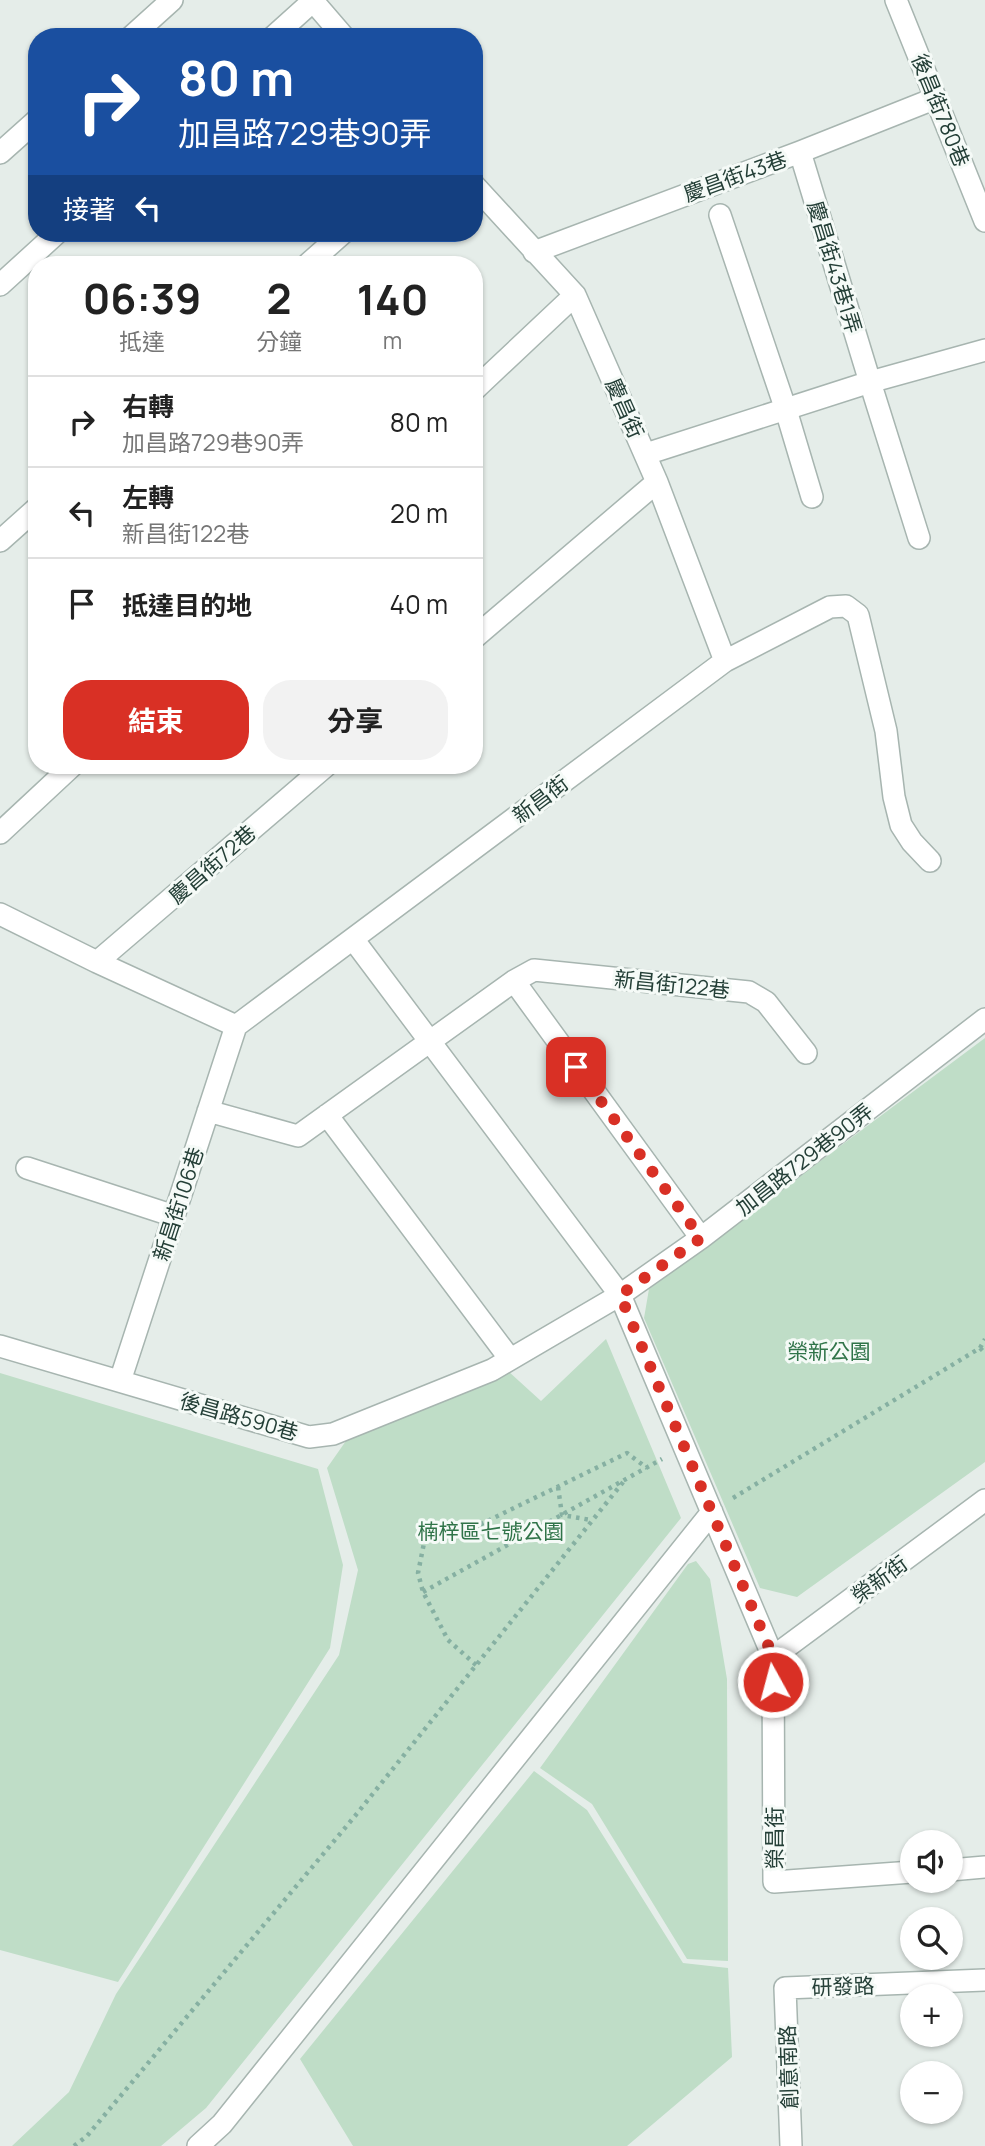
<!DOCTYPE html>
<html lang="zh-TW">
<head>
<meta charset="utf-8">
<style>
	:root { --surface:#fff; --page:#f2f2f2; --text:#222; --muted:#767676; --line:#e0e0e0; --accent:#d93025 }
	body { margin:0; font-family:Manrope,"Noto Sans TC",sans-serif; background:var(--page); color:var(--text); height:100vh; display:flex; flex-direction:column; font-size:26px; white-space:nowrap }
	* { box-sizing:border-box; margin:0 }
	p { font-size:23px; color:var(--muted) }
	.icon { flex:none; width:38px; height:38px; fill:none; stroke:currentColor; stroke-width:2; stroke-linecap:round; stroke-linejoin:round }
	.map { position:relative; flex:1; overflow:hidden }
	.panel { position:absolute; left:28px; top:256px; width:455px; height:518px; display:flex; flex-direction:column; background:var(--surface); border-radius:28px; box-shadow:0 2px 5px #0004 }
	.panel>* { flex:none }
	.top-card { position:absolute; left:28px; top:28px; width:455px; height:214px; border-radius:28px; box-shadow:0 2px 5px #0004; background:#1a4fa0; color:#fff; overflow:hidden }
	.tools { position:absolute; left:900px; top:1830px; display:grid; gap:14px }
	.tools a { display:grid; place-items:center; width:63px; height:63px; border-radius:50%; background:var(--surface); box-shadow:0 2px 5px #0004; font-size:35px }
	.pin { position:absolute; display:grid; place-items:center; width:60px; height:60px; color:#fff; margin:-30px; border-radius:14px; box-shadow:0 4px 10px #0006 }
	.me { position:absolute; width:77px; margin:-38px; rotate:353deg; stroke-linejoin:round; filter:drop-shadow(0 0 5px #0008) }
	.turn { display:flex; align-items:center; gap:24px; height:147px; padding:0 35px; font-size:32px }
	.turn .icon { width:91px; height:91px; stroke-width:2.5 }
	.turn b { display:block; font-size:49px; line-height:60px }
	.then { display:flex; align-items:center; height:66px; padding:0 35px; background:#0003; gap:14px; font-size:26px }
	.eta { display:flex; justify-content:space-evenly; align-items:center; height:119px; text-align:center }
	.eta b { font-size:42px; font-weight:700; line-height:49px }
	.button { display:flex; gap:14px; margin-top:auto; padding:14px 35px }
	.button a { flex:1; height:80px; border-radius:28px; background:var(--accent); color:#fff; font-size:28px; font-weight:700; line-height:80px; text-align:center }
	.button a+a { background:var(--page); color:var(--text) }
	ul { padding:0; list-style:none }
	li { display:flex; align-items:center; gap:21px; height:91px; padding:0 35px; border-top:2px solid var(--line) }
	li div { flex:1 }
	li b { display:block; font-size:26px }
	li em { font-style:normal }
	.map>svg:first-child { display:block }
</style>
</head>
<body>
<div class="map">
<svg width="985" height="2146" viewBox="0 0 985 2146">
	<rect width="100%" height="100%" fill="#e5ede9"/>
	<!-- green -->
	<path fill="#bfddc7" d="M985 1038V1462L797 1597 760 1588 644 1318 649 1289Z
		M606 1339 681 1518 206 2108 161 2146H12L69 2092 116 1994 339 1655 358 1570 327 1468 348 1438 508 1371 541 1401Z
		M0 1373 318 1469 343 1565 330 1648 118 1982 0 1950Z
		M696 1561 710 1579 727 1679 728 1961 687 1959 592 1804 540 1768 688 1564Z
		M534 1771 587 1810 683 1963 728 1968 732 2057 627 2146H353L300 2059Z"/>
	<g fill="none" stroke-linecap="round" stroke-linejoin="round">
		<defs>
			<path id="minor" d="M312 0 344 37
				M896 0 985 221
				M131 37 172 0
				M273 37 313 1
				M800 152 870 382 919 538
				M0 153 37 120
				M474 185 575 295 657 482 725 661
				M720 215 786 410 812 497
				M534 252 800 152 936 98
				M308 264 343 233
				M0 285 57 233
				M474 390 575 295
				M646 454 870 382 985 350
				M0 541 37 508
				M474 638 657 482
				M0 833 73 765
				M0 914 97 962 236 1026 725 661 830 607 846 606 858 615 886 731 894 797 901 825 912 842 930 861
				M353 939 620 1295 773 1657 774 1882 912 1872
				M97 962 327 765
				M514 981 701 1238
				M208 1111 298 1136 514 981 534 970 749 992 766 1002 806 1053
				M327 1115 510 1359
				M27 1168 174 1216
				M0 1346 309 1437 333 1434 492 1370 620 1295 701 1238 985 1019
				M120 1381 236 1026
				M773 1657 985 1500
				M950 1870 985 1867
				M198 2146 222 2124 712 1512
				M791 2146 785 1988 985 1980"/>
		</defs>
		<!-- minor casing -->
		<use href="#minor" stroke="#a7b5b0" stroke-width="24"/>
		<!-- path -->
		<path stroke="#86b0a2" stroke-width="4.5" stroke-dasharray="3.5 5" stroke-linecap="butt" d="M980 1348 985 1353
			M558 1487 562 1515 591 1520
			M733 1498 980 1348 985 1339
			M423 1592 662 1459
			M476 1665 448 1640 423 1592 418 1573 425 1538 477 1526 627 1453 647 1468
			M74 2146 87 2136 355 1816 624 1481"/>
		<!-- minor -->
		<use href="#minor" stroke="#fff" stroke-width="21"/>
	</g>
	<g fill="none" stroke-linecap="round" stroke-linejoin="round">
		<!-- route -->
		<path stroke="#d93025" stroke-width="12" stroke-dasharray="0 21.6" d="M576 1067 701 1238 620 1295 773 1657V1682"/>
	</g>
	<g text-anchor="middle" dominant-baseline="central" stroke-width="6" stroke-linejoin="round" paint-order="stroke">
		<!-- street labels -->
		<g font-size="21" fill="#243f37" stroke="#f5faf7">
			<text transform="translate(941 110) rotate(68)">後昌街780巷</text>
			<text transform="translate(735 176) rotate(-20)">慶昌街43巷</text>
			<text transform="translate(835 267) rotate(73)">慶昌街43巷1弄</text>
			<text transform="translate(625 408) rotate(66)">慶昌街</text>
			<text transform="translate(540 799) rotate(-37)">新昌街</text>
			<text transform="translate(212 864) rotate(-41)">慶昌街72巷</text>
			<text transform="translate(672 984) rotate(6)">新昌街122巷</text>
			<text transform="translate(804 1159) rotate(-38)">加昌路729巷90弄</text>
			<text transform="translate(178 1204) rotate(-72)">新昌街106巷</text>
			<text transform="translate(239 1416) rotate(16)">後昌路590巷</text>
			<text transform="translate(879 1579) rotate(-36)">榮新街</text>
			<text transform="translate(774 1838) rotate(-90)">榮昌街</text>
			<text transform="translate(843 1986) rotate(-2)">研發路</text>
			<text transform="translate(788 2067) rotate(-92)">創意南路</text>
		</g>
		<!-- park labels -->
		<g font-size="21" fill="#307449" stroke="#f5faf7">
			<text x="829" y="1351">榮新公園</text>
			<text x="491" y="1531">楠梓區七號公園</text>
		</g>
	</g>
</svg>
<div class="tools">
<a><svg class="icon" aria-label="sound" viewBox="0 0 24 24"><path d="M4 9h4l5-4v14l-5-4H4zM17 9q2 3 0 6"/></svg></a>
<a><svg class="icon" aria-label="search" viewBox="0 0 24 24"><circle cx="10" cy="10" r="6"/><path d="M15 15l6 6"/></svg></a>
<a>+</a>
<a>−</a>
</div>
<div class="pin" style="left:576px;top:1067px;background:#d93025"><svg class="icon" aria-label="arrive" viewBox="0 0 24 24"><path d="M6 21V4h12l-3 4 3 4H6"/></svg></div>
<svg class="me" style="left:773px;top:1682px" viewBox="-20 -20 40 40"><circle r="17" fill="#d93025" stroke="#fff" stroke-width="3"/><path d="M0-11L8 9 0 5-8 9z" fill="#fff"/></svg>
<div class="top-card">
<div class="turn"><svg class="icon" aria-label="right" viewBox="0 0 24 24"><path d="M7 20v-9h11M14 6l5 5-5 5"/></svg><div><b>80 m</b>加昌路729巷90弄</div></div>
<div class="then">接著<svg class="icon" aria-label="left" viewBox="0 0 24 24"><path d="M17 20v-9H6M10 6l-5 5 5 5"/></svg></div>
</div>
<section class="panel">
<div class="eta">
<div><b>06:39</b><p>抵達</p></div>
<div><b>2</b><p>分鐘</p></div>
<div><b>140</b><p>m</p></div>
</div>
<ul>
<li><svg class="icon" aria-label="right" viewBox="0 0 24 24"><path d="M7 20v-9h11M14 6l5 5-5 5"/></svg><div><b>右轉</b><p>加昌路729巷90弄</p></div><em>80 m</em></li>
<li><svg class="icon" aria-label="left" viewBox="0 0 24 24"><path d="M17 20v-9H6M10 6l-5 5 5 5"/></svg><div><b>左轉</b><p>新昌街122巷</p></div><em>20 m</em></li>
<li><svg class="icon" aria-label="arrive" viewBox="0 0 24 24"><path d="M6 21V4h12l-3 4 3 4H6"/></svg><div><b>抵達目的地</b></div><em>40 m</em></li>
</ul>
<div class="button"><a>結束</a><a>分享</a></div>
</section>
</div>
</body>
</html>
